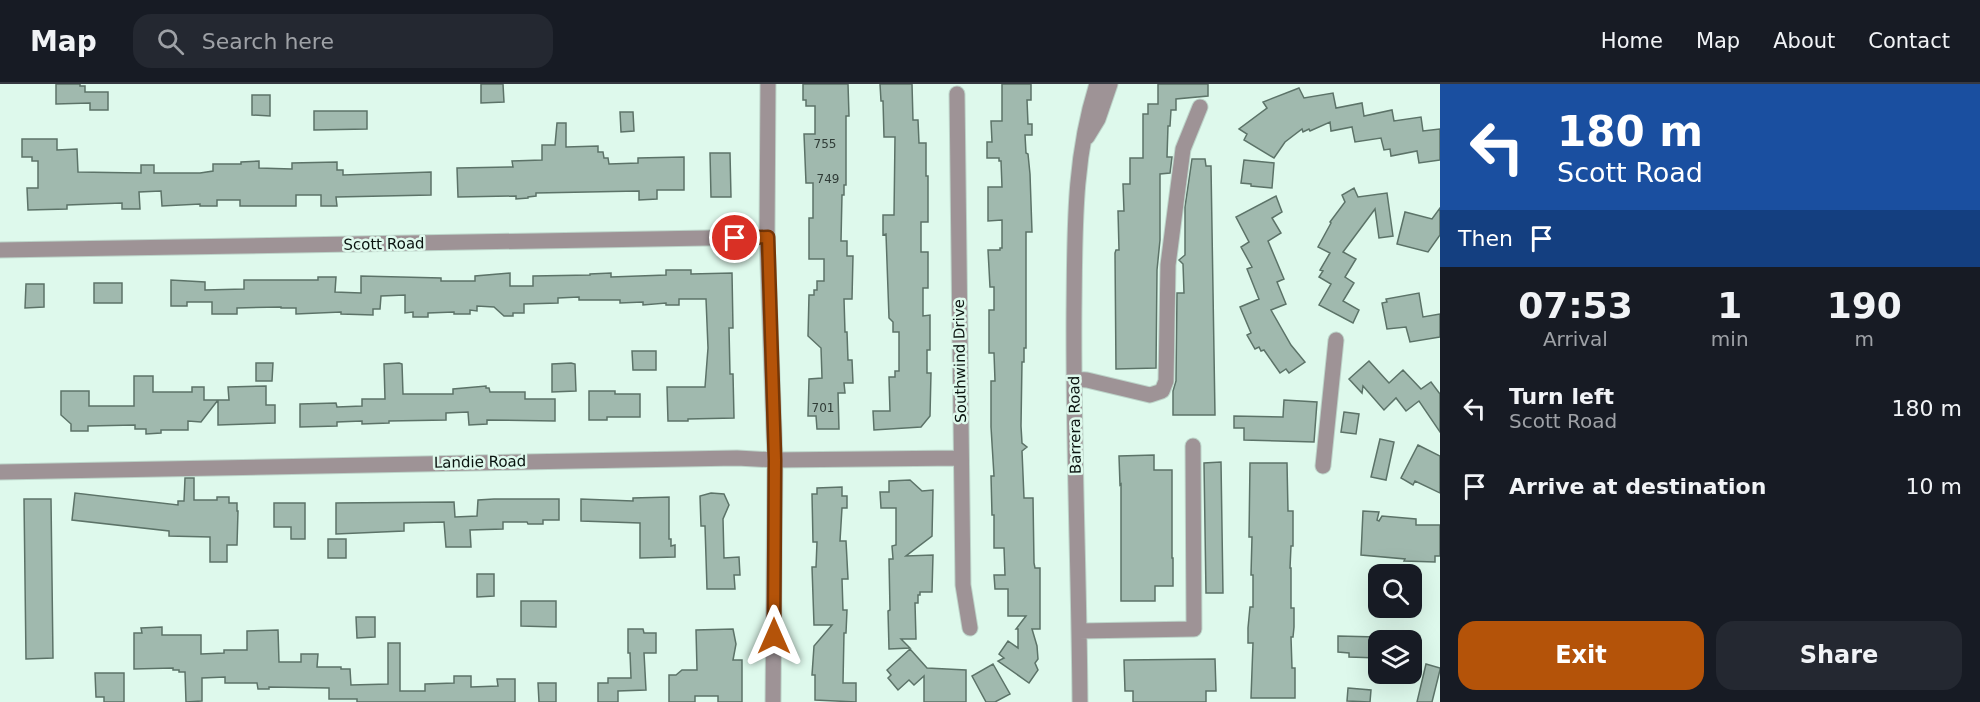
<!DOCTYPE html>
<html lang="en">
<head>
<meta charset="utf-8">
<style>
	:root { --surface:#171b24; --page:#242831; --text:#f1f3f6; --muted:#9ea1a6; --line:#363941; --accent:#b45309 }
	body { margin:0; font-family:"DejaVu Sans",sans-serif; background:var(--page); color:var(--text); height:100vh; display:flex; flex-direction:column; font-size:22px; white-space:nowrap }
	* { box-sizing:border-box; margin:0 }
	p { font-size:20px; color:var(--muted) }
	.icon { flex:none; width:33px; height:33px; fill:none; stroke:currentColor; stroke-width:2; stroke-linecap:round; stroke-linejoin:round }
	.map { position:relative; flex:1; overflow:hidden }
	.panel { display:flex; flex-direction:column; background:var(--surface); width:540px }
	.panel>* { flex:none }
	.banner { background:#1a4fa0; color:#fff; overflow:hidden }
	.fabs { position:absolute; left:1368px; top:480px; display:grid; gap:12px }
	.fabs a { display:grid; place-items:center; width:54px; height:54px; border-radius:12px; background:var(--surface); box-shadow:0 6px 24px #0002; font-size:30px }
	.pin { position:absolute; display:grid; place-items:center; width:51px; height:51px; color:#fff; margin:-26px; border:3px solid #fff; border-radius:50%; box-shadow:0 2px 6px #0007 }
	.me { position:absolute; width:66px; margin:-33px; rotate:0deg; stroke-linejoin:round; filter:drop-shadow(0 0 4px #0008) }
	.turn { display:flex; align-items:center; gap:21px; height:126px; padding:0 18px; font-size:27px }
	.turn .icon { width:78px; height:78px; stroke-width:2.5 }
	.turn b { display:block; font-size:42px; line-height:51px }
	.then { display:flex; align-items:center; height:57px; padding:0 18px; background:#0003; gap:12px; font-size:22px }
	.eta { display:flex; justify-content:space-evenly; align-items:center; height:102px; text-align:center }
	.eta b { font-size:36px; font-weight:700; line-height:42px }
	.primary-button { display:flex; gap:12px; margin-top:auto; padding:12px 18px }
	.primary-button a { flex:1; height:69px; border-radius:18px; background:var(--accent); color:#fff; font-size:24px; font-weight:700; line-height:69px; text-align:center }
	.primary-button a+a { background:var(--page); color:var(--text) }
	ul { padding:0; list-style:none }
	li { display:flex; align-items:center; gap:18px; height:78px; padding:0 18px }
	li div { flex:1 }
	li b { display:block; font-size:22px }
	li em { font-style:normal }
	header { display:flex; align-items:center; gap:36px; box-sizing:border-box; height:84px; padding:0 30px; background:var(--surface); border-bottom:2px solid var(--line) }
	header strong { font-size:28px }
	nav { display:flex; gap:33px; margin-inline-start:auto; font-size:21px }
	.search { width:420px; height:54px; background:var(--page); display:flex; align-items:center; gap:15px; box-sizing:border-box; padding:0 21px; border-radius:18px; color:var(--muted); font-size:22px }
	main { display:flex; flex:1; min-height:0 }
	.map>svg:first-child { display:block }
</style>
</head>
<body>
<header>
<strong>Map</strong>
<div class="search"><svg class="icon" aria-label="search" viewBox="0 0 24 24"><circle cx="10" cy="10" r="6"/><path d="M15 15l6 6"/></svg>Search here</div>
<nav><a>Home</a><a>Map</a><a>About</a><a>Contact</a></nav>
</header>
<main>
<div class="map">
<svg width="1440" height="618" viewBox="0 0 1440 618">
	<rect width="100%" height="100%" fill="#def9ec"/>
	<!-- building -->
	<path fill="#a0b9ae" stroke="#5c7368" stroke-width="1.5" d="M56 0H80V2H85V8H108V26H90V19L56 20Z
		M481 0H503L504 18 481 19Z
		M803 0H848L849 32H846V101H844V111H842L841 157H847V172H853L852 215H844L845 248H847L848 276H852L853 299H844L845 309H838L839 345H817L816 332H808L809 295 822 294 821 264 808 252 809 211H814V206H817V197H824V175H809V134H813V99H806L804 50H815V22H806V16H803Z
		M880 0H912L913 36H918L919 59H926V92H928V138H921V168H928V204H923V232L930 231V266H927V289H931L930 332 921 343 874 346 873 327H890L889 293H895V287H899V248H893V238L889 234 886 150 883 151V131H894L895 53H884L883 17H881Z
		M1002 0H1031V16H1027L1028 40H1032V51H1025L1026 69 1028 70 1030 90 1032 148H1026V264H1024V278H1022L1021 342 1022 359 1027 363 1022 367 1024 414H1033L1034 479 1035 484H1040V545H1032L1037 562 1038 575 1035 579 1038 586 1029 599 998 577 1004 574 999 570 1008 557 1018 564V545H1016L1026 532H1008V505H995L994 491H1005L1004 464H994V431H992L991 392H994L991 343V297H995L994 269H989V226H994V203H990L988 166H1000V164H1002V136L988 137V103H1002L1001 77H999V74H987V58H992L991 37H1002Z
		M1158 0H1208V12L1176 15V26H1171L1170 42H1168L1167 73H1172L1170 89 1160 90V156L1157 186 1156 284 1116 285 1115 169 1116 166H1119L1118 127H1124L1123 100H1130V74H1143V30H1148V20H1158Z
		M1299 4 1304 14 1333 9 1336 24 1362 19 1364 32 1392 26 1394 37 1421 33 1423 47 1440 45V76L1419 79 1417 67 1391 72 1390 65 1384 66 1381 54 1355 58 1352 43 1331 47 1330 38 1310 47 1309 45 1303 48 1302 45 1285 58 1274 74 1244 56 1247 50 1239 45 1267 24 1263 18Z
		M252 11H270V32L252 31Z
		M314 27H367V45L314 46Z
		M620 28H633L634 47 621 48Z
		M557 39H566V63L598 62V68H603L604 74H608L609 80 638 79V74L684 73V106H657V115L639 116V107L536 109V112L528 113V114L516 115V112L458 113 457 84 513 83 512 77 542 76V61H555Z
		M22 55H57V66L77 65 78 88 141 89V81H154V89H200L213 87V80H241V78L259 77V84L292 85V79L337 78V86H343V91L431 88V111L336 113 337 122H321V111H296V122H240V116H217V122H200V120L162 122 161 107 139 108 140 125H122V119L67 121V125L28 126 27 104H38V77H32V73H22Z
		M710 69H730L731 113H711Z
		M1192 75H1205L1206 82H1211L1215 331H1173V307L1176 297 1177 209H1184L1183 180 1179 176 1185 171V123Z
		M1244 76 1274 79 1272 104 1251 102V100L1241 99Z
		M1354 104 1358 113 1387 109 1393 152 1379 154 1375 125 1343 168 1356 175 1345 193 1354 199 1343 217 1359 226 1353 239 1319 221 1331 200 1319 193 1323 187 1320 186 1330 169 1318 163 1331 139 1330 138 1345 118 1342 111Z
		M1276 112 1282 128 1272 134 1281 149 1268 157 1284 195 1277 198 1286 220 1271 226 1291 261 1305 278 1289 289 1286 285 1280 289 1264 266 1261 267 1259 263 1255 265 1247 251 1251 249 1240 223 1259 215 1247 185 1252 183 1241 163 1249 158 1236 133Z
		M1440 124V151L1428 168 1397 160 1405 128 1432 135Z
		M666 186H691V190L732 189 733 244H729L730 290H733L734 334 688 335V337H668L667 303H705L708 264 706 215H679V221H666V219L643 221V218L620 219V216H579V213L558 214V219L524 220V229H513V232H504L494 223 477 222V227L470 226V230H454V228L428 229V233H413V228L405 229V211L381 212 380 225H373V231L341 230V228L296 230V224H281V223L237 224V230H212V218H187V222H171V196L205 198V206L244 205V196H318V193H336L335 208 361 209V192L441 194V197H475V192L510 189V202H533V192L590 191V190L611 189V193L666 191Z
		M94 199H122V219H94Z
		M26 200H44V223L25 224Z
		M1419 209 1423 233 1440 230V253L1410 258 1406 243 1387 245 1382 219 1387 218 1386 215Z
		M632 267H656V286H633Z
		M1369 277 1389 299 1403 286 1421 305 1431 298 1440 310V348L1419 317 1406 327 1396 314 1384 326 1363 302 1362 309 1349 295Z
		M256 279H273L272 297H256Z
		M399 279 402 280 403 310H453V305L486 302V304H489L490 308H525V315H555V337L487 336V340L469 341 468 328 446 329V336L389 337V339L362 340V337L337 338V342L300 343V320L336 319 337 323 362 322V315H385L384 280Z
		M571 279 575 280 576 307 552 308V280Z
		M134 292H153V308H192V303H204V316H218L201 338 188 337V346H161V349L146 350V345H135V341L88 342V347H71V340L61 331V307H89V322H134Z
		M266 302V321H275V339L218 341V316H229L228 303Z
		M589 307H615V310H640V333H607V336H589Z
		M1284 316 1317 318 1314 358 1244 356V344H1234V332L1283 333Z
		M1344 328 1359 330 1356 350 1341 348Z
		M1380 355 1394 358 1386 396 1371 393Z
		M1418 361 1440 372V409L1415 397 1413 401 1401 394Z
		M1154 371V386H1172V474H1173V502H1155V517H1121V400L1120 401 1119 372Z
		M1221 378 1223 509H1206L1204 379Z
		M1250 379H1287L1288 427H1293V462H1291L1290 484H1291V524H1294V543L1293 553H1291L1292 584H1295V614H1251L1253 559H1248V544L1250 523H1253V491H1251L1252 453H1249Z
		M185 394H194V416H217V413H229V419H237V427H238L237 461H227V478H210V453L169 452V447L72 436 75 409 178 421V417H184Z
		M910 396 922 407 933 406 932 452 906 472 933 471 932 508H920V511H918V519H915L916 555H901L910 564 889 565 888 527 890 526 889 475H893L892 462 896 461V424H881L880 408H889V397Z
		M842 403V412H847V424H842L840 457H846L848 495H842L843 526H847L846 549H844L843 599H856V618L815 616V591H812L814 562 832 541H814L812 483H816L817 458H813L812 410H817V404Z
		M711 409 724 410 729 421 723 435 724 474 739 473 740 491H734L735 505H707L705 442H701L700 412Z
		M669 413V455H671V462L675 461V473L640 474V439L581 437V415L633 417V414Z
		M24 415H51L53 574 26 575Z
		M494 415H559V436H543V440H528L527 438H503V445L470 446 471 463H446L444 438 404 439V447L336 450V419L454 418 455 433 477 432 478 416Z
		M274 419H305V455H291V443H274Z
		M1363 427 1379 428 1377 436 1379 437 1382 432 1416 435V441H1440V472H1435V478L1404 477 1405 475 1361 471Z
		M328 455H346V474H328Z
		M477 490H494V512L477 513Z
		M521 517H556V543L521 542Z
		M356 533H375V553L357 554Z
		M162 543V551H201V570L224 569V566H247V547L278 546 279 578H301V570H318L317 583H341V585H350L351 601 388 600V559H400V607H425V600L454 599V592H471V603L498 602 497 595H515V618H357V615H329V604L269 603V605H258L257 599H225V593L202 594V617L186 618 185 588H179V586H173V584L134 585V549H142L141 544Z
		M628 545H643L644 549H656V569H644L646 606 618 607V618H598V599H608V594H631L630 569H628Z
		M733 545 736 560 733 576H742V618H718V612H695V618H669V591H676L682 586H697L696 546Z
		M1338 552 1377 553 1378 574 1349 573V569L1338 568Z
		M910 565 927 584 966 586V618H924V592L914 601 909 596 898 606 888 594 891 591 887 586Z
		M1215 575 1216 607H1206V618H1133V607H1125L1124 576Z
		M993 580 1010 610 995 618H986L972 592Z
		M1426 580 1440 584V586L1432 618H1417Z
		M95 589H124V618H104V613H96Z
		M538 599H556V618H539Z
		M1348 604 1371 606 1370 618 1347 617Z"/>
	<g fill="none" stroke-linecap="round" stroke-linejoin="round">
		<defs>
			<path id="minor" d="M768 0 767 153 775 376 773 618
				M957 10 963 501 970 544
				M1087 53 1098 35 1110 0
				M0 166 767 153
				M1074 295 1087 296 1150 311 1162 307 1166 297 1168 181 1183 65 1200 23
				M1323 382 1336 256
				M0 388 737 374 775 376 961 374
				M1079 547 1194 545 1193 362
				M1080 618C1079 487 1073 356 1074 226 1075 148 1073 75 1097 0"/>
		</defs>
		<!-- minor casing -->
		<use href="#minor" stroke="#bcd4c9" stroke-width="17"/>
		<!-- minor -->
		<use href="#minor" stroke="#9e9396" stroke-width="15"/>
	</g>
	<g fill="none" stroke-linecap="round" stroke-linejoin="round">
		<defs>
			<path id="route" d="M735 154 768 153 775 376 774 552"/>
		</defs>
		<!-- route casing -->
		<use href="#route" stroke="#753606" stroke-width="15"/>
		<!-- route -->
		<use href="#route" stroke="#b45309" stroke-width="10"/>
	</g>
	<g text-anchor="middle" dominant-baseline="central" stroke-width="5" stroke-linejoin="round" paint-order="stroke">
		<!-- number labels -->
		<g font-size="12" fill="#303c37">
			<text x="825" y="60">755</text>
			<text x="828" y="95">749</text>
			<text x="823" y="324">701</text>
		</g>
		<!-- street labels -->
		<g font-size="15" fill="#0a130f" stroke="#def9ec">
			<text transform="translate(384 160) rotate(-1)">Scott Road</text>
			<text transform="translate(960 277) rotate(-91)">Southwind Drive</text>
			<text transform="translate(1075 341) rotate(-91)">Barrera Road</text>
			<text transform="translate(480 378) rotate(-1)">Landie Road</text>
		</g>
	</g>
</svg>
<div class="fabs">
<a><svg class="icon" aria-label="search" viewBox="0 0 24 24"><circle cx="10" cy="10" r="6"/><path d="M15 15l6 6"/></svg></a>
<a><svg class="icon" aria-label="layers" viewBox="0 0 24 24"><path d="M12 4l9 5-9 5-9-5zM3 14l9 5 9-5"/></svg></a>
</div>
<div class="pin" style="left:735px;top:154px;background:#d93025"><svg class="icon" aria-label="arrive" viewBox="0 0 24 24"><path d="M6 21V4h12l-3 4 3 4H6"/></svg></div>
<svg class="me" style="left:774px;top:552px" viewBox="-20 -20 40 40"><path d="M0-17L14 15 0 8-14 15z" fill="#b45309" stroke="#fff" stroke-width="4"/></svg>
</div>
<section class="panel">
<div class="banner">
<div class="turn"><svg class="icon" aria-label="left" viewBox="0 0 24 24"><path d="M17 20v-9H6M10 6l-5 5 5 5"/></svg><div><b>180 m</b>Scott Road</div></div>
<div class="then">Then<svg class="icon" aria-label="arrive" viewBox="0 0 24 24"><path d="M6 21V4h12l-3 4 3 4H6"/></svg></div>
</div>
<div class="eta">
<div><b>07:53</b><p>Arrival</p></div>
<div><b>1</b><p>min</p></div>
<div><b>190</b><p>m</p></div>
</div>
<ul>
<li><svg class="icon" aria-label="left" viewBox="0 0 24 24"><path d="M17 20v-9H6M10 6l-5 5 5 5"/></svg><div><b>Turn left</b><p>Scott Road</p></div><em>180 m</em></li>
<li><svg class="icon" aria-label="arrive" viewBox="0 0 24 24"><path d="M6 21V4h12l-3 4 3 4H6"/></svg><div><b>Arrive at destination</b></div><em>10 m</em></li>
</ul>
<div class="primary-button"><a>Exit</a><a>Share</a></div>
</section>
</main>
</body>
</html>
